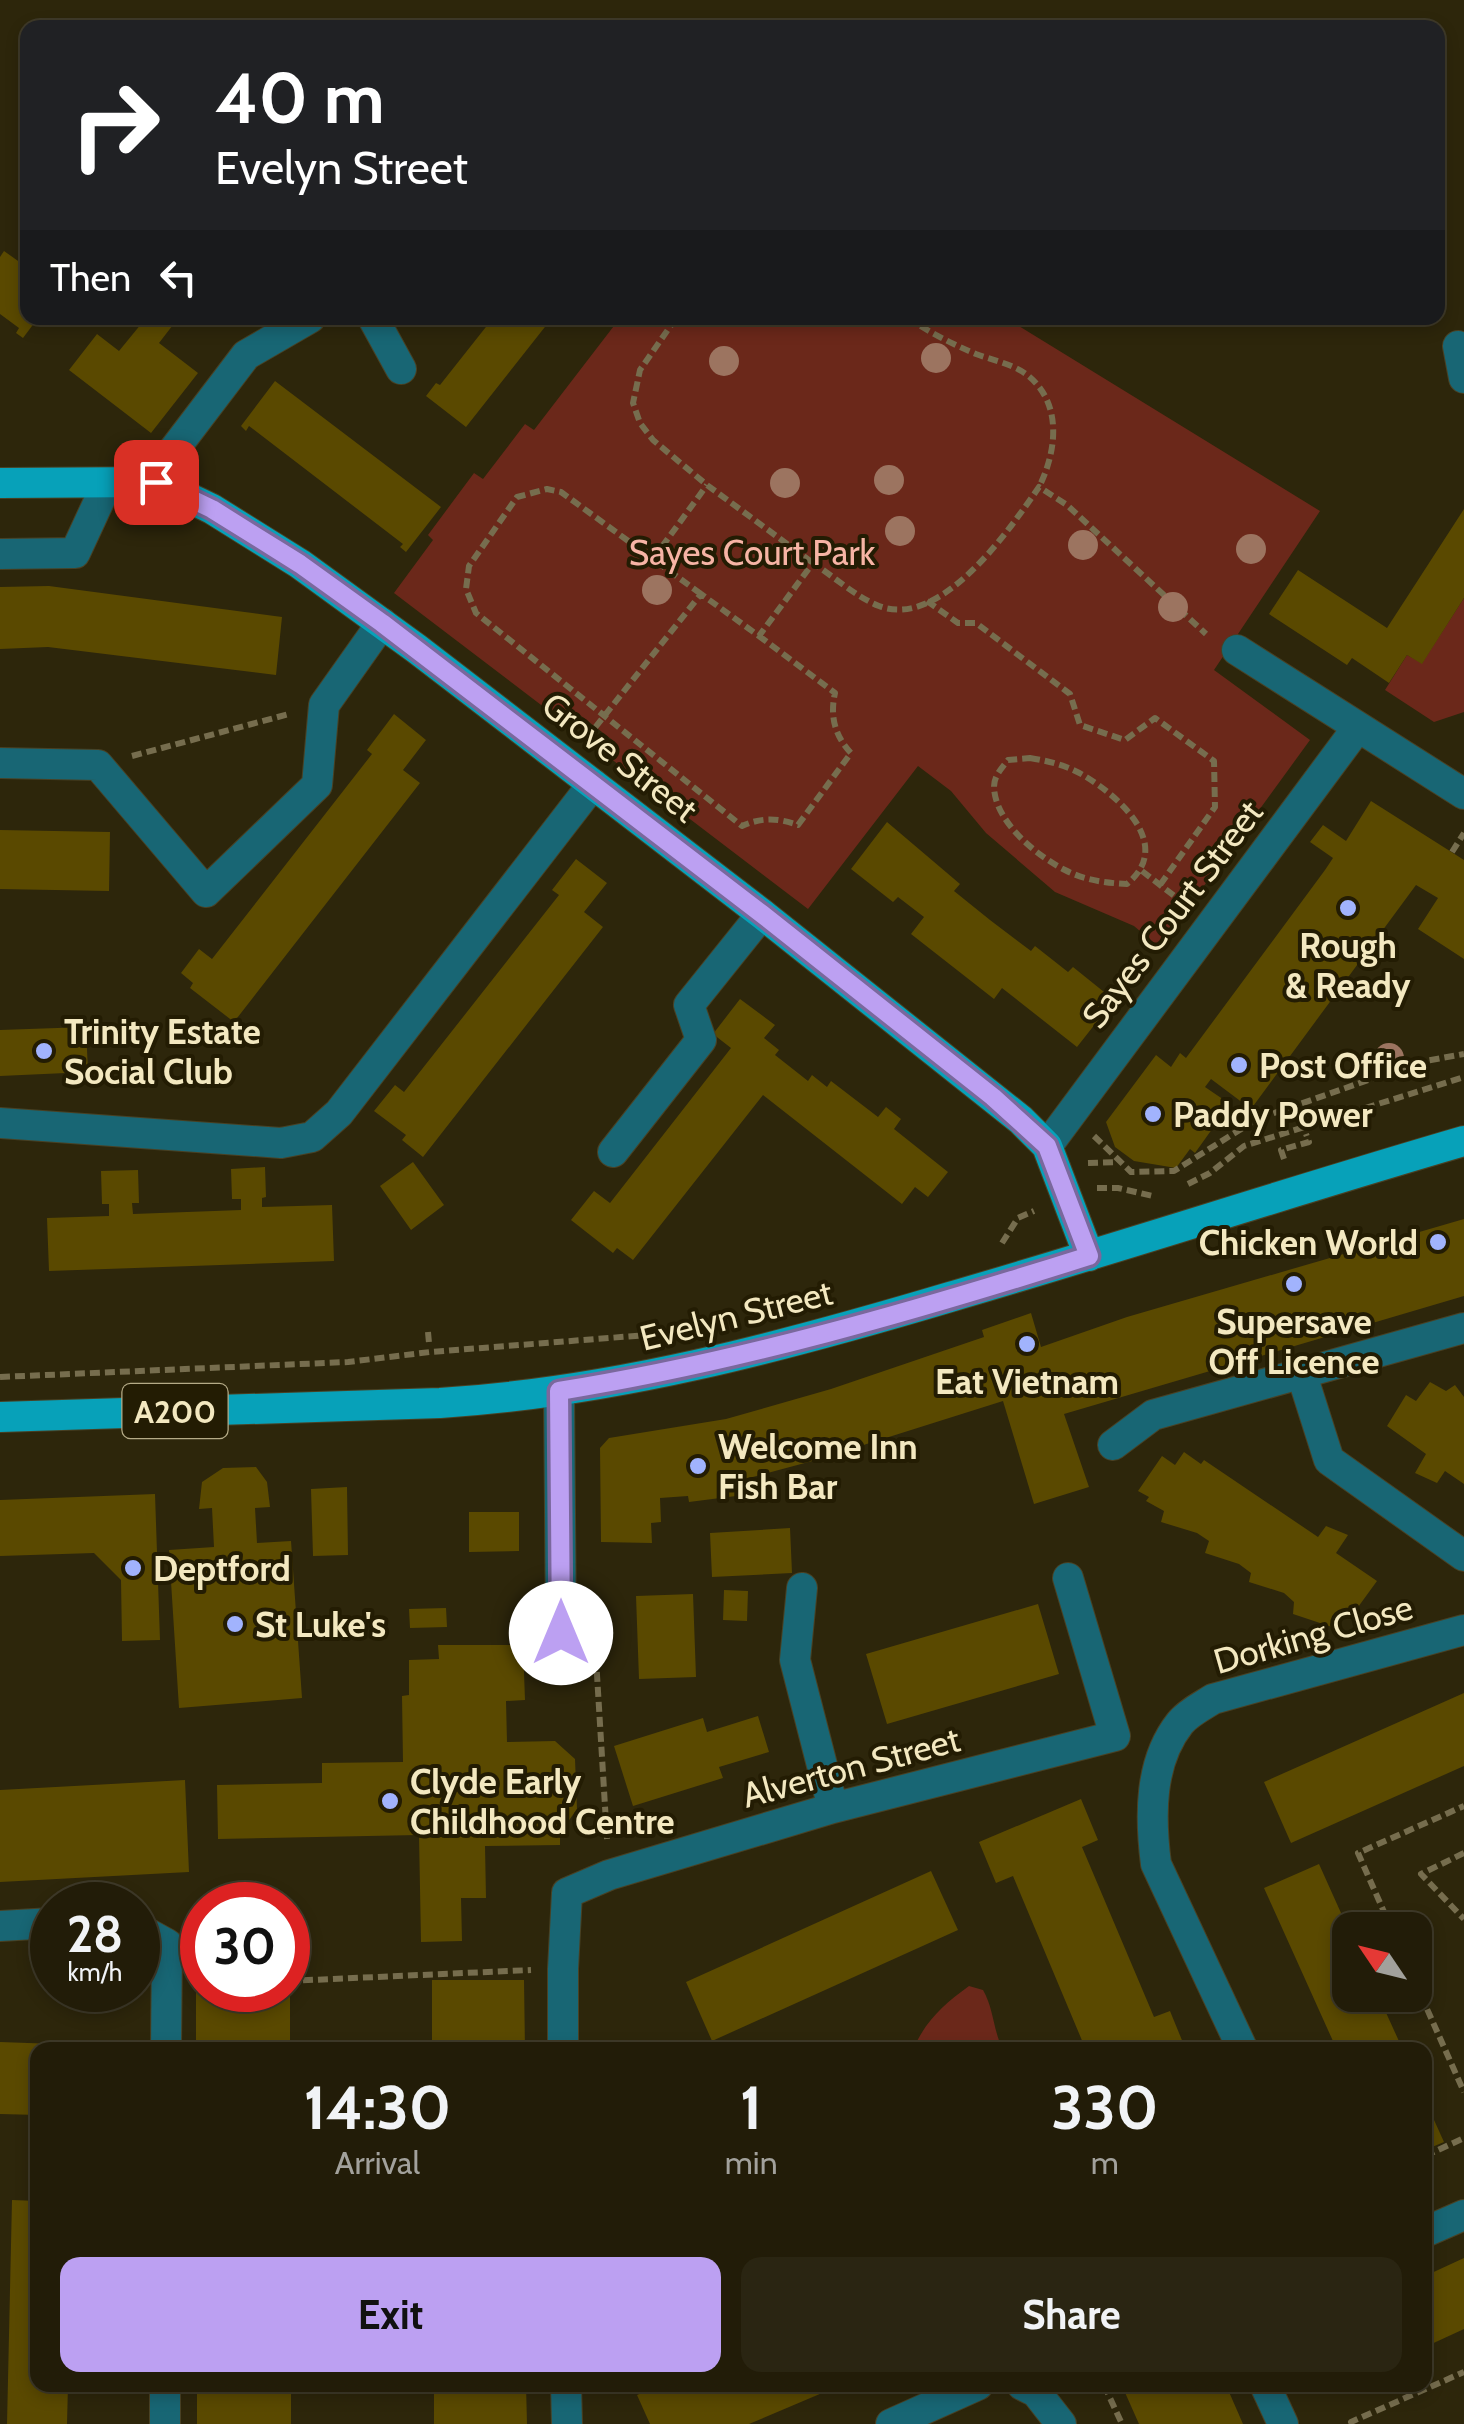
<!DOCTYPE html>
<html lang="en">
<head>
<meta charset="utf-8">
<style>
	:root { --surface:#221c08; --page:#2a2512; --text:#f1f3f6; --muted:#a2a19c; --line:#3f3a29; --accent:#bca0f2 }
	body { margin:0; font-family:Cabin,sans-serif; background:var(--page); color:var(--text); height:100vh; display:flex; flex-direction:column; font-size:38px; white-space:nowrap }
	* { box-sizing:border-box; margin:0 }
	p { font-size:32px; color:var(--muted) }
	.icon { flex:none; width:55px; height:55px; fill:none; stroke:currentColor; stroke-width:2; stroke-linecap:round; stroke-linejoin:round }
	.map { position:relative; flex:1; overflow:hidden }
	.details { position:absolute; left:30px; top:2042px; width:1402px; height:350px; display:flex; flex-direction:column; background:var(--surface); border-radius:20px; box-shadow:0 5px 15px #0003,0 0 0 2px var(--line) }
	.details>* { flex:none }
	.top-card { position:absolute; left:20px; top:20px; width:1425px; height:305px; border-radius:20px; box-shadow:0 5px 15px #0003,0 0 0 2px var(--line); background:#202124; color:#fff; overflow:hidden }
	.needle { width:65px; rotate:305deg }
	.controls { position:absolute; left:1332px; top:1912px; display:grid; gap:20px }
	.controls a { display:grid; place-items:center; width:100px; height:100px; border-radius:20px; background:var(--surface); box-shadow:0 5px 15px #0003,0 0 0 2px var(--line); font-size:50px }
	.speed { position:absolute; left:30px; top:1882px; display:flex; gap:20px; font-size:50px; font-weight:700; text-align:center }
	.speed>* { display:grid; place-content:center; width:130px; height:130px; border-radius:50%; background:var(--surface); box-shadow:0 5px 15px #0003,0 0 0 2px var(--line); line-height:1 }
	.speed small { font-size:25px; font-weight:400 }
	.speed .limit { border:15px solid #d22; background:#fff; color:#111 }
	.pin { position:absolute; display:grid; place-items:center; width:85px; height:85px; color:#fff; margin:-42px; border-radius:20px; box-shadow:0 5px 15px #0006 }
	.me { position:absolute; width:110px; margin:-55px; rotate:0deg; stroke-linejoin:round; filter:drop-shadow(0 0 8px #0008) }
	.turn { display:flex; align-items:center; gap:35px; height:210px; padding:0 30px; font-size:45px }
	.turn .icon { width:130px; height:130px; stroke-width:2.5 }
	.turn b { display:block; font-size:70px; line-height:85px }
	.then { display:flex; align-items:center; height:95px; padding:0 30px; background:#0003; gap:20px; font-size:38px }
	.eta { display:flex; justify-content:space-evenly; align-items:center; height:170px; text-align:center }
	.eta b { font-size:60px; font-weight:800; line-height:70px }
	.cta { display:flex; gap:20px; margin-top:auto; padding:20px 30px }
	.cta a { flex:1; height:115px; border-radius:20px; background:var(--accent); color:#111; font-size:40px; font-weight:800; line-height:115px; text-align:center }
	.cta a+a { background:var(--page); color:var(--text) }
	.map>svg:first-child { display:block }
</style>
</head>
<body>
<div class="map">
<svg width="1464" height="2424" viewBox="0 0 1464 2424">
	<rect width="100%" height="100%" fill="#2d260b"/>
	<!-- green -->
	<path fill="#6b281a" d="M620 318H1006L1320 511 1214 670 1310 740 1198 894 1183 889 1170 905 1172 918 1179 923 1160 948 1134 926 1055 892 986 833 951 791 918 766 808 909 606 755 615 742 576 712 566 724 394 593 433 540 428 535 474 473 483 479 525 424 534 430Z
		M1464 598V712L1434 722 1385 690 1407 655 1422 663Z
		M969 1986 983 1990C994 2009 993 2030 1003 2050H913C925 2021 944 2004 969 1986Z"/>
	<!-- building -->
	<path fill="#5a4900" d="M4 251 28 268V318H38L23 338 16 333 19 328 0 314V257Z
		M146 318H172L176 321 159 343 198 373 151 433 69 370 97 334 119 351Z
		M493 318H552L466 427 426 396 436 383 440 385Z
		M275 381 441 507 406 552 400 547 403 544 249 426 246 431 241 426Z
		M1464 509V598L1422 664 1407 655 1389 683 1352 658 1347 665 1269 614 1298 570 1387 628Z
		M49 586 282 617 276 675 48 647 0 649V587Z
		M394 714 426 740 403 770 420 783 234 1022 190 988 193 983 181 973 199 949 212 959 372 754 367 750Z
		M1371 801 1464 860V959L1418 929 1438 898 1416 885 1251 1109 1211 1079 1205 1087 1230 1104 1195 1153 1190 1149 1176 1168 1134 1161 1115 1147 1106 1122 1156 1055 1171 1067 1180 1053 1186 1058 1325 870 1333 858 1310 842 1323 825 1346 841Z
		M887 822 960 884 954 891 990 920 1031 951 1035 946 1068 972 1073 967 1114 1000 1077 1047 1002 988 994 999 911 934 924 917 898 897 893 902 851 869Z
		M0 830 110 832 109 891 0 889Z
		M576 859 607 883 584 912 603 927 423 1157 402 1140 406 1135 374 1111 395 1085 404 1092 559 895 552 890Z
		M740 999 775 1025 764 1038 779 1050 775 1055 808 1081 812 1075 827 1087 831 1081 878 1117 886 1107 901 1119 894 1129 948 1172 928 1197 915 1187 902 1204 763 1095 633 1260 617 1248 613 1253 571 1220 594 1191 610 1203 731 1048 713 1034Z
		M86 1027 88 1072 0 1076V1030Z
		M413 1162 444 1205 411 1230 380 1186Z
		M265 1167 266 1197 262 1198V1207L332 1205 334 1261 49 1271 47 1218 109 1216V1204H102L101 1171 138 1170 139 1203H132L133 1214 241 1210V1199H232L231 1169Z
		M1464 1219V1296L1064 1414 1089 1487 1034 1504 1003 1401 816 1460 734 1482 736 1496 689 1502 688 1496 660 1498 661 1522 651 1523 652 1543 601 1542 600 1448 609 1438 726 1419 831 1389 984 1337 982 1330 1031 1313 1041 1347 1127 1317Z
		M1430 1382 1446 1391 1455 1385 1464 1397V1484L1445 1471 1437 1483 1415 1473 1426 1454 1387 1426 1406 1395 1416 1401Z
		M1184 1452 1201 1464 1204 1460 1318 1537 1326 1526 1348 1535 1336 1553 1377 1581 1353 1614 1346 1609 1332 1627 1293 1614 1294 1602 1284 1593 1249 1582 1251 1573 1239 1564 1205 1553 1209 1541 1197 1533 1161 1522 1164 1511 1146 1501 1149 1497 1138 1491 1162 1456 1175 1465Z
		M256 1467 267 1482 270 1507 255 1508 257 1543 291 1541 302 1698 179 1708 169 1550 214 1547 212 1508 199 1509 202 1482 223 1468Z
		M347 1487 348 1555 313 1556 311 1489Z
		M155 1494 160 1640 122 1641 121 1580 94 1553 0 1556V1500Z
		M469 1512H519V1551L469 1552Z
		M790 1528 792 1573 712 1577 710 1533Z
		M724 1590 748 1591 747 1621 723 1620Z
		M693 1594 696 1677 639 1679 636 1596Z
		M1038 1604 1059 1674 887 1724 866 1654Z
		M446 1608 447 1627 410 1628 409 1609Z
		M438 1645H523L525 1700 506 1701 507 1742 555 1741 575 1759 577 1809 560 1833V1845L485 1846 486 1898H461L462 1941 421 1942 419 1835 218 1839 217 1785 322 1783V1763L403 1762 402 1696 409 1695V1660L439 1659Z
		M1464 1693V1766L1291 1843 1264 1782Z
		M758 1716 769 1752 719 1767 723 1778 633 1806 614 1746 703 1718 707 1732Z
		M185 1780 189 1872 0 1882V1790Z
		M1081 1799 1098 1840 1082 1847 1154 2017 1170 2011 1186 2050H1086L1013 1876 996 1883 979 1842Z
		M1319 1864 1350 1933V1995H1378L1403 2050H1337L1264 1888Z
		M931 1871 958 1930 712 2041 686 1982Z
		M432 1980H524L525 2050H432Z
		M196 1986H202V1990H290V2050H196Z
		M0 2042 56 2044V2050H38V2115L0 2114Z
		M1425 2100 1444 2142 1425 2150Z
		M12 2200 38 2201V2385H68L67 2424H7Z
		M1464 2258V2329L1425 2347V2276Z
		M197 2385H291V2424H197Z
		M434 2385H526L527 2424H434Z
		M660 2385H841L749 2424H650L637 2395Z
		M1131 2385H1226L1243 2424H1139L1123 2388Z"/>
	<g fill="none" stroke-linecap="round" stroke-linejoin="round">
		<defs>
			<path id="minor" d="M373 318 401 369
				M1458 346 1464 378
				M156 482 173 451 246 355 310 318
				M0 554 75 553 107 484
				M1237 650 1464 794
				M0 763 98 765 206 892 317 785 324 705 382 623
				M0 1123 281 1143 312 1137 339 1113 593 784
				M1047 1146 1358 727
				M613 1152 701 1040 689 1005 762 914
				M1302 1375 1329 1460 1464 1556
				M559 1391 561 1633
				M1113 1445 1153 1415 1464 1328
				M802 1588 795 1660 833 1808
				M0 1926 52 1923
				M138 1928 167 1944 166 2050
				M563 2050V1969L567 1893 609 1875 833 1808 1115 1736 1068 1578
				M1243 2050 1156 1864C1150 1817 1149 1762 1180 1723 1188 1713 1202 1706 1213 1699L1464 1630
				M1425 2232 1464 2215
				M566 2385 567 2424
				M1022 2385 1036 2392 1061 2424
				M1265 2385 1283 2424
				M165 2424V2385
				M891 2424 978 2385"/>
			<path id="major" d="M0 483 156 482 212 509 300 564 417 649 762 914 1021 1120 1047 1146 1089 1256
				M0 1417 440 1403C614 1392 782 1347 950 1297 1122 1247 1292 1191 1464 1141"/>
		</defs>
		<!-- minor casing -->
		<use href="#minor" stroke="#494124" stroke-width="32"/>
		<!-- major casing -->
		<use href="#major" stroke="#494124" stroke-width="32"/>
		<!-- path -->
		<path stroke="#766d4e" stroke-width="6" stroke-dasharray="10 5" stroke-linecap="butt" d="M676 318 640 370 633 403 640 423 653 440 707 485 813 563
			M908 318C929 332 952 344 976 354 992 360 1012 364 1026 374 1063 402 1057 451 1039 487
			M653 559 707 485
			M701 594 561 492 547 489 517 497 469 566 466 589 476 613 742 826C762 817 778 818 798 825L851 753C834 735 830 715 835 693L759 636
			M927 601 958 623H976L1070 694 1080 725 1125 740 1155 718 1214 761 1215 807 1160 885
			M586 739 701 594 759 636 813 563C833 576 856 597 879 606 941 630 1010 529 1039 487L1067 505 1206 634
			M132 756 289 714
			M1030 758C1048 761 1066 765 1083 775 1120 797 1174 845 1127 884 1105 883 1084 880 1065 870 1037 856 995 822 994 787 994 776 1001 769 1008 760Z
			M1452 852 1464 833
			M1142 871 1186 905
			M1296 1103 1302 1119
			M1094 1136 1131 1172 1174 1171 1257 1119 1420 1062 1464 1054
			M1284 1159 1281 1150 1309 1142 1306 1134
			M1088 1163 1118 1162
			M1188 1184 1210 1173 1244 1146 1464 1077
			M1097 1188H1118L1153 1196
			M1002 1243 1018 1218 1034 1211
			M428 1332 429 1343
			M0 1377 348 1362 430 1352 647 1335
			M595 1642 607 1839
			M1464 1853 1421 1874 1464 1919
			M1392 1930 1358 1853 1464 1806
			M288 1981 531 1970
			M1415 1982 1464 2092
			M1425 2156 1464 2138
			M1104 2385 1122 2424
			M1353 2424 1351 2422 1464 2372"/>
		<!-- minor -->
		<use href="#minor" stroke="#186674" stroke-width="30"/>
		<!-- major -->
		<use href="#major" stroke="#07a1b9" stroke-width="30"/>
	</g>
	<!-- trees -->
	<g fill="#9c7460">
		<circle cx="936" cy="358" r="15"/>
		<circle cx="724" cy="361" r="15"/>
		<circle cx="889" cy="480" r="15"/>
		<circle cx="785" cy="483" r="15"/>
		<circle cx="900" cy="531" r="15"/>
		<circle cx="1083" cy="545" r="15"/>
		<circle cx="1251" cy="549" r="15"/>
		<circle cx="657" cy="590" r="15"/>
		<circle cx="1173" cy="607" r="15"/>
		<circle cx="1389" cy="1058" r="15"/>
	</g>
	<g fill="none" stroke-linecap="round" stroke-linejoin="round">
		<defs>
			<path id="route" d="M156 482 212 509 300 564 382 623 762 914 993 1097 1047 1146 1089 1256C915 1311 739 1362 559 1391L561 1633"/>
		</defs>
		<!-- route casing -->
		<use href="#route" stroke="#7a689d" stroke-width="25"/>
		<!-- route -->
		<use href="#route" stroke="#bca0f2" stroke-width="18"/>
	</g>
	<!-- markers -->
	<g fill="#a1b3fd" stroke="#231c03" stroke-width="4">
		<circle cx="1348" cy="908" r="10"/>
		<circle cx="44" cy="1051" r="10"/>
		<circle cx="1239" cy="1065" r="10"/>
		<circle cx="1153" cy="1114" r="10"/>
		<circle cx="1438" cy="1242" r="10"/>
		<circle cx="1294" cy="1284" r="10"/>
		<circle cx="1027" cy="1344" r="10"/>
		<circle cx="698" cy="1466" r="10"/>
		<circle cx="133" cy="1568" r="10"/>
		<circle cx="235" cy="1624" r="10"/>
		<circle cx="390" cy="1801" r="10"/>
	</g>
	<g text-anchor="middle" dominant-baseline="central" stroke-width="8" stroke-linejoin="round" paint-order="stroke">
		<!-- shield labels -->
		<rect fill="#231c03" stroke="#b5ab87" stroke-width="2.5" x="122.5" y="1384" width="105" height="54" rx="8"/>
		<g font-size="32" font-weight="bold" fill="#f3e8c0">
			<text x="175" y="1411">A200</text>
		</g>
		<!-- park labels -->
		<g font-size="35" fill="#f7b4a5" stroke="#231c03">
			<text x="752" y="552">Sayes Court Park</text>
		</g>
		<!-- street labels -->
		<g font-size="35" fill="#f3e8c0" stroke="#231c03">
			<text transform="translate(620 757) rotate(38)">Grove Street</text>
			<text transform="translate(1172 914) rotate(-53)">Sayes Court Street</text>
			<text transform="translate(736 1315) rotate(-14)">Evelyn Street</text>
			<text transform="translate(1313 1634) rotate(-16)">Dorking Close</text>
			<text transform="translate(851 1767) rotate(-15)">Alverton Street</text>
		</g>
		<!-- poi labels -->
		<g font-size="35" font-weight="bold" fill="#f3e8c0" stroke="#231c03" text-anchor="start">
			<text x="1348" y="945" text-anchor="middle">Rough<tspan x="1348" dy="40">&amp; Ready</tspan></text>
			<text x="64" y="1031">Trinity Estate<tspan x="64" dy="40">Social Club</tspan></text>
			<text x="1259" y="1065">Post Office</text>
			<text x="1173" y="1114">Paddy Power</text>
			<text x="1418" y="1242" text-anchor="end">Chicken World</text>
			<text x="1294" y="1321" text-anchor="middle">Supersave<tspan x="1294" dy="40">Off Licence</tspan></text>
			<text x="1027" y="1381" text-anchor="middle">Eat Vietnam</text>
			<text x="718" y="1446">Welcome Inn<tspan x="718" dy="40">Fish Bar</tspan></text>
			<text x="153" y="1568">Deptford</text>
			<text x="255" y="1624">St Luke's</text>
			<text x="410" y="1781">Clyde Early<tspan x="410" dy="40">Childhood Centre</tspan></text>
		</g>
	</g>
</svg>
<div class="controls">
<a><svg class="needle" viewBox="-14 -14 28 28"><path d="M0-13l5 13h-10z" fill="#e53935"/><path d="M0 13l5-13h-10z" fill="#a2a19c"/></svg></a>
</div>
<div class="speed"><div>28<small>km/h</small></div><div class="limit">30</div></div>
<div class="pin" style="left:156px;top:482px;background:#d93025"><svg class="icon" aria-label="arrive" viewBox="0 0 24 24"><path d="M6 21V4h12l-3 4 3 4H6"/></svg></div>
<svg class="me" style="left:561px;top:1633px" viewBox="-20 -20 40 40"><circle r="19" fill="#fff"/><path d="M0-13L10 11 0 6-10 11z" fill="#bca0f2"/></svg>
<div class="top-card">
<div class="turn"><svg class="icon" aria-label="right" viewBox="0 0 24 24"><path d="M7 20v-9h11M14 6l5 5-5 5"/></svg><div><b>40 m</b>Evelyn Street</div></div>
<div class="then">Then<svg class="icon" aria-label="left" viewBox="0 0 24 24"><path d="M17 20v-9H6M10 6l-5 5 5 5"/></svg></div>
</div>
<section class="details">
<div class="eta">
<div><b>14:30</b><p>Arrival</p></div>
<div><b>1</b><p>min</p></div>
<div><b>330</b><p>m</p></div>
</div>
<div class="cta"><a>Exit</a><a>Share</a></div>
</section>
</div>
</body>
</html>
